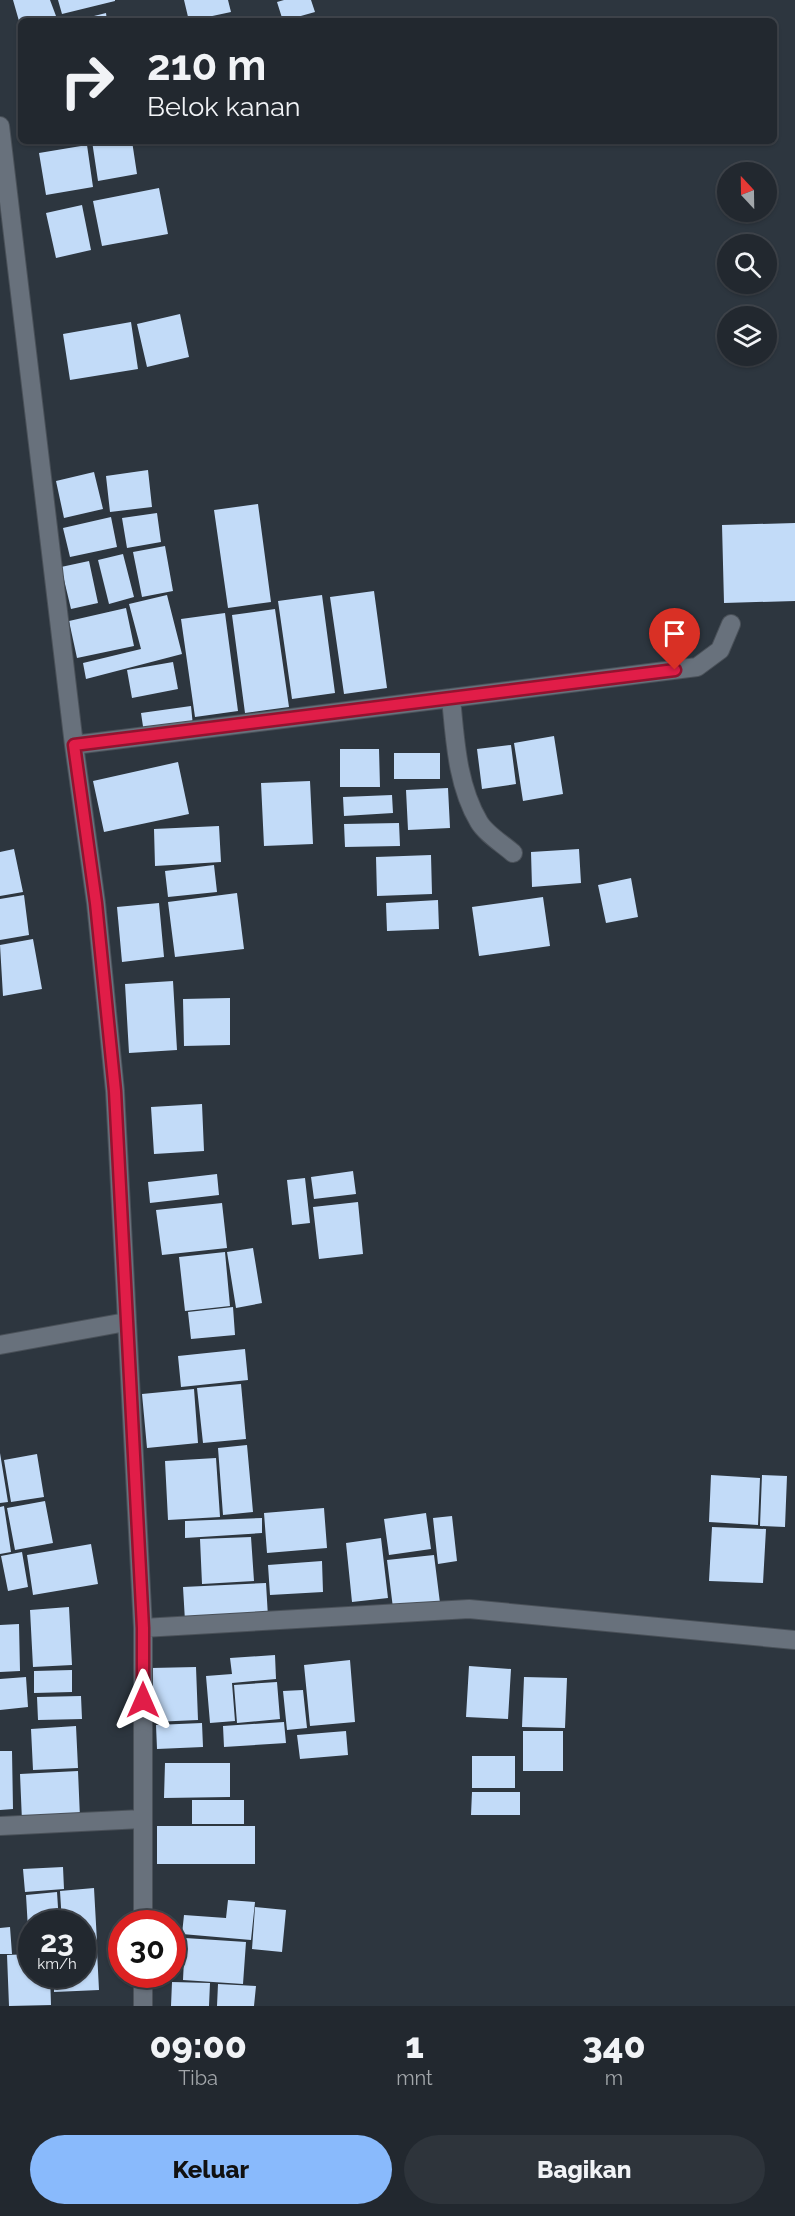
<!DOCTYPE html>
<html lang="id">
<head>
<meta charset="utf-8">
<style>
	:root { --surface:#22282f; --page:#2e343b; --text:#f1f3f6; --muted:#a2a6aa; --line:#3f444b; --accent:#89bafc }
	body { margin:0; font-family:Raleway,sans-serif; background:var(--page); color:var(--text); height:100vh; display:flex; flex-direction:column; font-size:22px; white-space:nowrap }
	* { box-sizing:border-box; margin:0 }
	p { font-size:20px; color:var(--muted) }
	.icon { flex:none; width:33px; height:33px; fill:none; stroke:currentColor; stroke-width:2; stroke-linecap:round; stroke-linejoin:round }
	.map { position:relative; height:2006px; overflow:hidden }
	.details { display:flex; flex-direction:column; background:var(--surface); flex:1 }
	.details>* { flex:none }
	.guide { position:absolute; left:18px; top:18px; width:759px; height:126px; border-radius:9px; box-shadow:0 2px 4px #0004,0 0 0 2px var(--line); background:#22282f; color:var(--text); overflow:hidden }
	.needle { width:39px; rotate:338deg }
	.fabs { position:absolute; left:717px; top:162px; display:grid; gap:12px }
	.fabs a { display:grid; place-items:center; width:60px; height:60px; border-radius:50%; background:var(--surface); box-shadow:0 2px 4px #0004,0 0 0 2px var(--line); font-size:30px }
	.speed { position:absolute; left:18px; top:1910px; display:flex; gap:12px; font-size:30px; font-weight:700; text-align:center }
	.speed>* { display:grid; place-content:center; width:78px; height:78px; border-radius:50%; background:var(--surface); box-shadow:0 2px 4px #0004,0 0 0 2px var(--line); line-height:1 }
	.speed small { font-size:15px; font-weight:400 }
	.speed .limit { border:9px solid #d22; background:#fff; color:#111 }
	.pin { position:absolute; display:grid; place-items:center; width:51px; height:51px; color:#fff; margin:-62px -26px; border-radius:50% 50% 50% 0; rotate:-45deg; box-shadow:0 0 6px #0007 }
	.pin .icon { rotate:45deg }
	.me { position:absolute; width:66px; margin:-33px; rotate:0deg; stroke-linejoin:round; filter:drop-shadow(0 0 4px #0008) }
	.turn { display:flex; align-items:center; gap:21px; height:126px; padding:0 30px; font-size:27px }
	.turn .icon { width:78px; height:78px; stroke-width:2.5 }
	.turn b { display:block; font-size:42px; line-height:51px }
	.eta { display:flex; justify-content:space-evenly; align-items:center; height:102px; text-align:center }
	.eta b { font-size:36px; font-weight:800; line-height:42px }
	.action { display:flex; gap:12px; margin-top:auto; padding:12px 30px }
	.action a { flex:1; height:69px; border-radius:36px; background:var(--accent); color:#111; font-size:24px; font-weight:800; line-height:69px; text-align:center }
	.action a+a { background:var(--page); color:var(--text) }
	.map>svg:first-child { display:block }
</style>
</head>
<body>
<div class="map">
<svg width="795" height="2006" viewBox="0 0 795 2006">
	<rect width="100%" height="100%" fill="#2d363f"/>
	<!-- building -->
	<path fill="#c2dbf8" d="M13 0H50L56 16 40 21H19Z
		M58 0H115V1L62 14Z
		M184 0H228L231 12 189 21Z
		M284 0H311L315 12 283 21 277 2Z
		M106 13 107 21H78V20Z
		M92 141H132L137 174 98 181Z
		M87 145 93 187 46 195 39 153Z
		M159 188 168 234 102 246 93 201Z
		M82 205 91 250 56 258 46 213Z
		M180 314 189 357 147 367 137 324Z
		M131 322 138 369 70 380 63 334Z
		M148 470 152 507 110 512 106 476Z
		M94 472 103 509 64 518 56 481Z
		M258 504 271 602 228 608 214 510Z
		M157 513 161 542 127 548 122 518Z
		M111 517 117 547 70 557 63 528Z
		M795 523V601L724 603 722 525Z
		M165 546 173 591 142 597 133 552Z
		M123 554 134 597 109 604 98 560Z
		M89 561 98 603 71 609 61 567Z
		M374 591 387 688 344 694 330 597Z
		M167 595 182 654 86 679 83 663 141 649 129 604Z
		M322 595 335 693 292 699 278 601Z
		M126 608 134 646 77 658 69 621Z
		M275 609 289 707 245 713 232 615Z
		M225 613 238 711 195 717 181 619Z
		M173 662 178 689 132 698 127 670Z
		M191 706 193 726 144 733 141 713Z
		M554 736 563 794 523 801 514 743Z
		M511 745 516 784 482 789 477 749Z
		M340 749H379L380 787H340Z
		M394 753H440V779H394Z
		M178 762 189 814 104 832 93 781Z
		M310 781 313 844 264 846 261 783Z
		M448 788 450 828 408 830 406 790Z
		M392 795 393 813 344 816 343 797Z
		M399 823 400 846 345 847 344 824Z
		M219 826 221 862 155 866 154 829Z
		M14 849 23 892 0 896V852Z
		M579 849 581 883 532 887 531 852Z
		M431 855 432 894 377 896 376 857Z
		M214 865 217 892 168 897 165 871Z
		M631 878 638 917 606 923 598 885Z
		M237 893 244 949 175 957 168 902Z
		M24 895 29 935 0 940V899Z
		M543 897 550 946 479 956 472 907Z
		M438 900 439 929 387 931 386 903Z
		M159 903 164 957 122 962 117 907Z
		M33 939 42 989 3 996 0 945Z
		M173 981 177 1050 129 1053 125 984Z
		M230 998V1045L184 1046 183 999Z
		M202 1104 204 1151 154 1154 151 1107Z
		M353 1171 356 1194 314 1199 311 1177Z
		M217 1174 219 1195 150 1203 148 1182Z
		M305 1178 310 1223 292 1225 287 1180Z
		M358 1202 363 1254 319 1259 313 1207Z
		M222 1203 227 1248 162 1255 156 1210Z
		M253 1248 262 1303 236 1308 227 1252Z
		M225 1252 230 1306 185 1311 179 1257Z
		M233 1307 235 1335 191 1339 188 1312Z
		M245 1349 248 1380 181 1387 178 1356Z
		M241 1384 246 1439 203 1443 197 1388Z
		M194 1389 198 1443 147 1448 142 1394Z
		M247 1445 253 1512 223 1515 218 1448Z
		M0 1453 8 1502 0 1503Z
		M37 1454 44 1497 11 1502 4 1460Z
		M216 1458 220 1517 168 1520 165 1461Z
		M711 1475 760 1478 758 1525 709 1522Z
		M762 1475 787 1476 785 1527 760 1526Z
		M45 1501 53 1543 15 1550 7 1508Z
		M4 1506 11 1552 0 1554V1507Z
		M324 1508 327 1548 267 1553 264 1513Z
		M426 1513 431 1549 389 1555 384 1519Z
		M452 1516 457 1561 438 1564 433 1518Z
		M262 1518V1533L185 1538V1521Z
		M712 1527 766 1529 763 1583 709 1581Z
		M251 1537 254 1581 202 1584 200 1539Z
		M381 1538 388 1598 352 1602 346 1543Z
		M91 1544 98 1584 33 1595 27 1555Z
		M22 1552 28 1587 8 1591 1 1556Z
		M434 1555 440 1603 393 1608 387 1560Z
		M322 1561 323 1592 270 1595 268 1565Z
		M266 1583 268 1617 185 1621 183 1587Z
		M69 1607 72 1665 33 1667 30 1610Z
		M19 1624 20 1671 0 1672V1625Z
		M275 1655 276 1679 232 1683 235 1721 210 1723 206 1676 232 1674 230 1658Z
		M350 1660 355 1722 310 1726 304 1665Z
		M469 1666 511 1669 508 1719 466 1717Z
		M196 1667 198 1720 153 1722 151 1668Z
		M72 1670V1692L34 1693V1671Z
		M26 1677 28 1707 0 1710V1679Z
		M524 1677 567 1678 565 1728 522 1727Z
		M277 1682 280 1719 237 1723 234 1685Z
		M303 1690 307 1728 287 1730 283 1691Z
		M81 1696 82 1719 38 1720 37 1697Z
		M284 1722 286 1743 224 1747 223 1726Z
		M202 1723 203 1747 157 1749 156 1725Z
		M76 1726 78 1768 33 1770 31 1729Z
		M346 1731 348 1755 300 1759 297 1735Z
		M523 1731H563V1771H523Z
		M0 1751H12L13 1809 0 1810Z
		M472 1756H515V1788H472Z
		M165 1763H230V1797L164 1798Z
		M78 1771 80 1818 22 1821 20 1774Z
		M472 1792H520V1815H471Z
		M192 1800H244V1824H192Z
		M157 1826H255V1864H157Z
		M63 1867 64 1889 25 1892 23 1869Z
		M94 1888 97 1942 82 1943V1923H62L60 1891Z
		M57 1892 59 1923H32V1946H29L26 1895Z
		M228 1900 255 1902 251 1940 182 1934 184 1915 226 1918Z
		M255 1907 286 1910 282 1952 252 1949Z
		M10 1927 12 1954H0V1928Z
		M185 1938 246 1942 243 1984 183 1980Z
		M97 1951 99 1990 54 1992V1974H82V1952Z
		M32 1954V1974H50L51 2005 9 2006 7 1955Z
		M172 1982 210 1983 209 2006H171Z
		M218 1984 256 1986 254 2006H217Z"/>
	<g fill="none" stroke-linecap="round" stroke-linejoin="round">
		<defs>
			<path id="minor" d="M0 126 74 745 96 903 115 1091 143 1628V1923
				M451 698 697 667 720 650 731 624
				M74 745 451 698C455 739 457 785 479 822 486 834 503 844 513 853
				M0 1345 126 1322
				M143 1628 469 1609 795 1640
				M0 1826 142 1819
				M143 1974V2006"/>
		</defs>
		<!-- minor casing -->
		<use href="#minor" stroke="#4a5159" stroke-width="20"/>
		<!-- minor -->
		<use href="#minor" stroke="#68717c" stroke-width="18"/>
	</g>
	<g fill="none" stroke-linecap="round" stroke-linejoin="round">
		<defs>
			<path id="route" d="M143 1700V1628L115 1091 96 903 74 745 675 670"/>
		</defs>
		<!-- route casing -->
		<use href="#route" stroke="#92132f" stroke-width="15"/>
		<!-- route -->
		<use href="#route" stroke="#e11d48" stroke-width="10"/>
	</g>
</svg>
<div class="fabs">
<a><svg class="needle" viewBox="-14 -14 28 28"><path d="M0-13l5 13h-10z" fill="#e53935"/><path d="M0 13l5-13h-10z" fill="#a2a6aa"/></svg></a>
<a><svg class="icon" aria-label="search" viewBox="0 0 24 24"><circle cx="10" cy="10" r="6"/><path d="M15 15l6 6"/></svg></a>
<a><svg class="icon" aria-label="layers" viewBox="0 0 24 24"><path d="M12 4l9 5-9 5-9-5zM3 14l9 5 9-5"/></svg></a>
</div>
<div class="speed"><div>23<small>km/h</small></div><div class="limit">30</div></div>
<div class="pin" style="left:675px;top:670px;background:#d93025"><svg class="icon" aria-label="arrive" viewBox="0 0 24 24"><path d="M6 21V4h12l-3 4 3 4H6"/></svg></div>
<svg class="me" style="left:143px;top:1700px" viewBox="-20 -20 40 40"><path d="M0-17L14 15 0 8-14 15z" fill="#e11d48" stroke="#fff" stroke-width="4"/></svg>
<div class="guide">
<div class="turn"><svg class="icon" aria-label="right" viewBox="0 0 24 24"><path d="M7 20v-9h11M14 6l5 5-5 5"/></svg><div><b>210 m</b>Belok kanan</div></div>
</div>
</div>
<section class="details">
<div class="eta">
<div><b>09:00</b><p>Tiba</p></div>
<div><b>1</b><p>mnt</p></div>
<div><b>340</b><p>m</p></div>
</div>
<div class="action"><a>Keluar</a><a>Bagikan</a></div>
</section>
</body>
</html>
